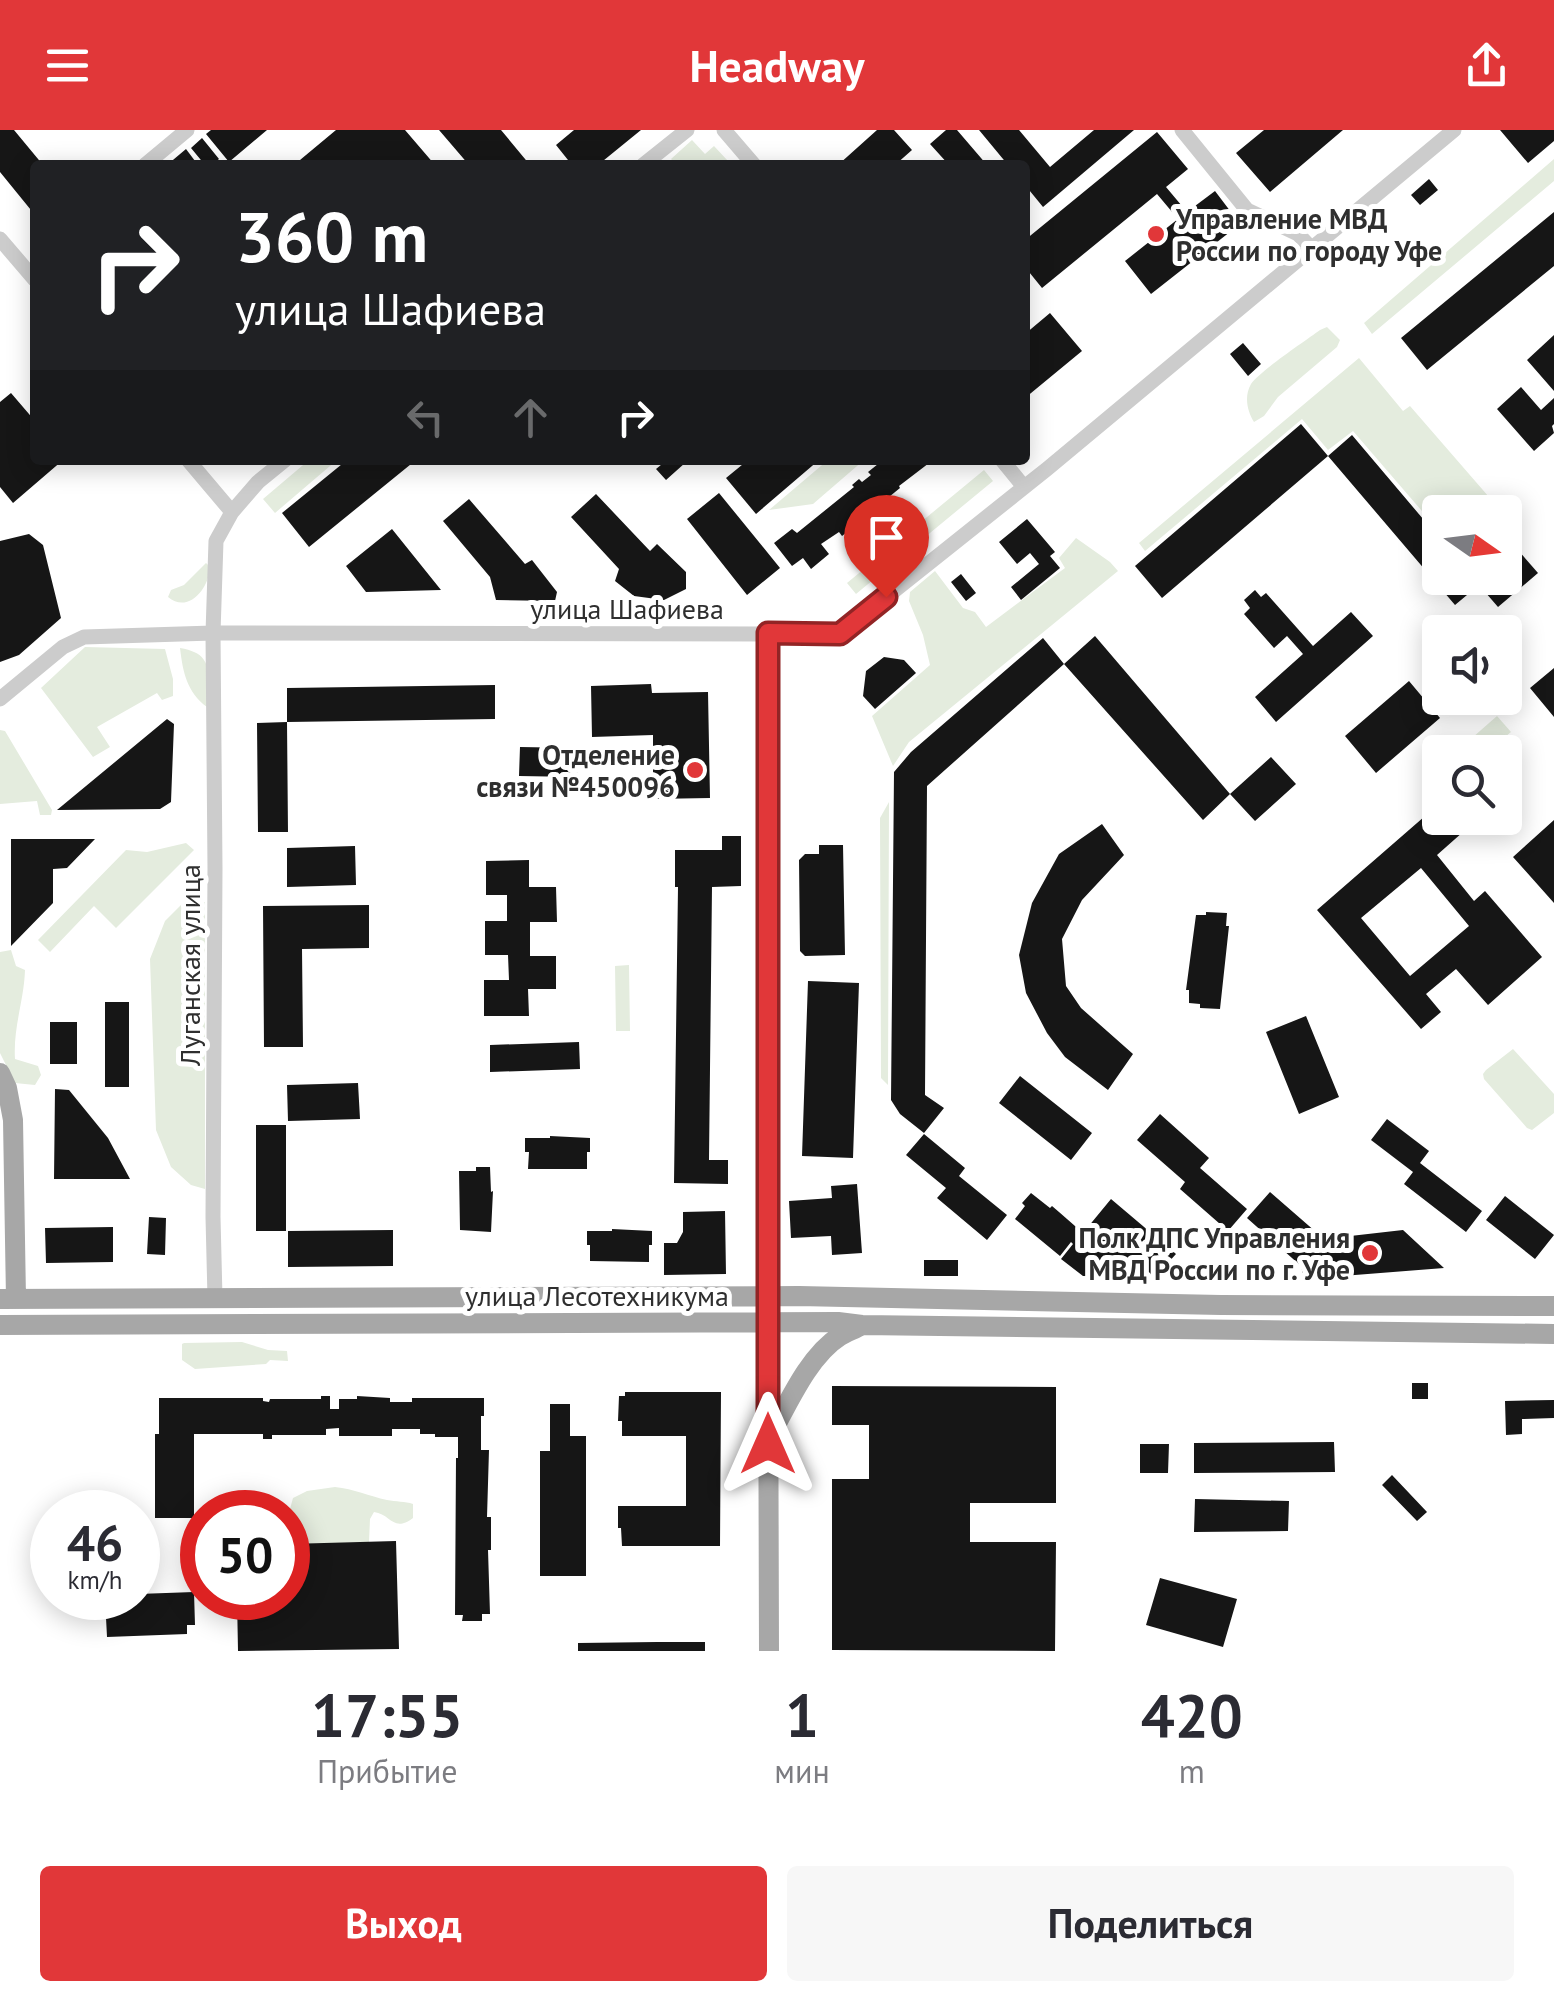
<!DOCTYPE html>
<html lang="ru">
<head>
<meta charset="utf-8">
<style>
	:root { --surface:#fff; --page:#f7f7f7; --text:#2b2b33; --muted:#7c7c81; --accent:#e13739 }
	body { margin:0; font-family:"PT Sans",sans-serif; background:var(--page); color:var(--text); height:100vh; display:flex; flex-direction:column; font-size:38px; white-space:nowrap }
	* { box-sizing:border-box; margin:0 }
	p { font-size:32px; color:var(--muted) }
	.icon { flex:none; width:55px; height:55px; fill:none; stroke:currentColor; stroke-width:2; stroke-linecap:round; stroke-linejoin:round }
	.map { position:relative; height:1521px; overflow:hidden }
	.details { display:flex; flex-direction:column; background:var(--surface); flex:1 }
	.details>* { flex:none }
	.banner { position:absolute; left:30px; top:30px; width:1000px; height:305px; border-radius:10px; box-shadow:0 5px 25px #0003; background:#202124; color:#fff; overflow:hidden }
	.needle { width:65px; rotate:104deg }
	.buttons { position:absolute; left:1422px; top:365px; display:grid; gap:20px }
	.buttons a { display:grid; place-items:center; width:100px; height:100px; border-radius:10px; background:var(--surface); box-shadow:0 5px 25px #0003; font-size:50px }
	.speed { position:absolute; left:30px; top:1360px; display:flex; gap:20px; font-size:50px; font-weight:700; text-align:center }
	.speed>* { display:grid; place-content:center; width:130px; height:130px; border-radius:50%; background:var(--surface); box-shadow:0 5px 25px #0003; line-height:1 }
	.speed small { font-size:25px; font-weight:400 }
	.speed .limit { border:15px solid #d22; background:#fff; color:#111 }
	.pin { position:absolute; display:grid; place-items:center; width:85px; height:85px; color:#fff; margin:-102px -42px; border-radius:50% 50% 50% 0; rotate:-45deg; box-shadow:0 0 10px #0007 }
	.pin .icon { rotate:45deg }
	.me { position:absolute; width:110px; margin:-55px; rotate:0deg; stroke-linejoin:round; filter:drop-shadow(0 0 8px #0008) }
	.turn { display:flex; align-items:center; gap:35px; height:210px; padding:0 40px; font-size:45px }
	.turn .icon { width:130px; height:130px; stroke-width:2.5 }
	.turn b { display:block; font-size:70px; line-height:85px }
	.lanes { display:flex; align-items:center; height:95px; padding:0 40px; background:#0003; justify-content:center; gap:50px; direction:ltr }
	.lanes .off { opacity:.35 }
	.eta { display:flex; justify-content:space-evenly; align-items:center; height:170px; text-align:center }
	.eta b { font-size:60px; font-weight:700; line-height:70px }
	.action { display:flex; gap:20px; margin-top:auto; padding:20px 40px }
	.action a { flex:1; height:115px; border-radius:10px; background:var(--accent); color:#fff; font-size:40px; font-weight:700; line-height:115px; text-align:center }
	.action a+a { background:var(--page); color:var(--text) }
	header { display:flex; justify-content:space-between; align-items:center; height:130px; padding:0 40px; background:var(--accent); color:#fff; font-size:45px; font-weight:700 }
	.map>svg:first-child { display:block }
</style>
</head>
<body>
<header><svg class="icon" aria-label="menu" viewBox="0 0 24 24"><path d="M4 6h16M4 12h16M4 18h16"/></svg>Headway<svg class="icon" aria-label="share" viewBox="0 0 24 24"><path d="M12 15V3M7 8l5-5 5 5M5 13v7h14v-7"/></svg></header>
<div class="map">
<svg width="1554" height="1521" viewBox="0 0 1554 1521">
	<rect width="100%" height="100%" fill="#fff"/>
	<!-- green -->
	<path fill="#e4ecde" d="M692 10 705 24 714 16 728 31 724 35H677L671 29Z
		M1554 29V51L1372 204 1364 193Z
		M1327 197 1340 210 1337 217 1278 267 1264 286 1254 292C1247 281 1244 266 1251 254 1260 241 1305 211 1320 200Z
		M1359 228 1403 281 1410 276 1502 382H1440V402L1353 301 1328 320 1302 289 1145 421 1139 413Z
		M309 330H337L275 383 263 369Z
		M828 330H864L813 374 769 380Z
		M984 340 993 351 856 464 847 453Z
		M1076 408 1110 432 1118 441 909 612 893 636 872 586 930 535 923 505 909 471 910 462 935 441 963 478 975 482 986 497 1065 438 1059 428Z
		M206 433 210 437C209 459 188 484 168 467L171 460 184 455Z
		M85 517 165 519 173 549V566L162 570 157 563 97 597 110 617 93 627 41 558Z
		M180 518C217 524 207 546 207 577 187 562 183 543 180 518Z
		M1497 586 1511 602 1487 622H1456Z
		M0 600 5 601 52 680 51 685H40L37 671 0 674Z
		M889 672 888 955 881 948 880 688Z
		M186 713 194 720 116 798 94 776 50 822 38 810 126 720 147 722Z
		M205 772V1059L191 1055 171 1037 156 1000 150 829 165 791 181 775Z
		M11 820 16 836 25 840C24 871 13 897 15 929L38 936 41 945 35 955 15 953 0 923V822Z
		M629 835 630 901H616L615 836Z
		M1513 919 1554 964V983L1532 1000 1527 998 1484 949 1483 944 1486 940Z
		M242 1212 268 1220 287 1221 288 1231 270 1230 266 1234 195 1239 182 1230V1214L184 1213Z
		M335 1357C354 1359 369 1366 387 1370 396 1372 405 1371 413 1374V1388C393 1403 391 1384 374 1382L370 1389 369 1412 307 1414 298 1389 290 1379 293 1368 307 1361Z"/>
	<!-- building -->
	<path fill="#161616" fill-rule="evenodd" d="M0 0H14L43 35H35V85L0 42Z
		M211 0H267L229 32 206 4Z
		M336 0H405L435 35H294Z
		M439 0H501L530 35H469Z
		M574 0H641L598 35H572L556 15Z
		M877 0H894L912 20 895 35H838Z
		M946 0H957L987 35H949L930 14Z
		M979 0H1019L1050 37 1094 0H1134L1043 77 1025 55V35H1008Z
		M1264 0H1343L1270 62 1236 23Z
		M1500 0H1554V11L1528 33Z
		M1157 2 1188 39 1166 57 1187 82 1215 61 1240 94 1151 164 1125 131 1178 89 1157 64 1042 158 1025 137V110Z
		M202 8 219 29 212 35H205L191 18Z
		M186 19 198 35H167Z
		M1429 49 1438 60 1420 75 1411 65Z
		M1554 82V136L1427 240 1401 208Z
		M1050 183 1082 221 1025 268V204Z
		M1554 205V261L1527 230Z
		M1243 213 1261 234 1248 246 1230 224Z
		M1521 257 1541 280 1554 268V294L1552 296 1554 303 1534 321 1497 279Z
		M11 263 35 291V330H63L13 373 0 357V272Z
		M1301 294 1328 326 1162 468 1135 436Z
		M1352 305 1440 409V448H1473L1479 455 1455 475 1328 326Z
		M347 330H416L309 417 282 383Z
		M667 330H682L685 333 666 350 656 339Z
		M748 330H819L756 384 726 348Z
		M883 330H933L899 356 900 358 873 380 872 378 854 393 856 395 842 406 839 402 821 414 829 424 811 439 803 428 792 436 774 413 792 399 797 403 854 357 852 355 859 349 862 352 871 345 868 342Z
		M719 363 780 438 747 465 687 389Z
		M596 364 650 421 657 414 686 442V459L664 470 634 466 615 451 619 439 571 387Z
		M469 369 525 434 532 430 557 462 555 471 496 470 490 447 443 391Z
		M1027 389 1055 422 1050 426 1060 438 1021 470 1011 457 1039 434 1030 423 1017 434 999 412Z
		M392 399 441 460 366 462 346 436Z
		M29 404 43 415 61 488 19 525 0 532V411Z
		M1518 420 1538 443 1498 477 1479 455 1487 448H1505V432Z
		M961 444 976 463 966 471 951 452Z
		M1255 460 1261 467 1266 463 1313 516 1351 482 1373 506 1276 592 1255 567 1303 524 1287 506 1274 518 1244 484 1250 478 1244 470Z
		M1095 506 1230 664 1271 627 1296 654 1255 691 1230 664 1203 690 1064 534Z
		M1043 508 1064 534 927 656 925 965 944 978 924 1003 900 984 891 970 894 642 911 622Z
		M884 527 904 530 916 543 875 579 863 566 866 541Z
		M1554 538V587L1530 558Z
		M1409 551 1440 588 1376 643 1345 606Z
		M651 554 652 563 708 562 710 668 653 669V605L592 607 591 556Z
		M495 555V589L287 592 288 702H258L257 593 287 592V558Z
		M167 589 174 594 171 672 160 679 57 680Z
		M520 617 578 618 577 647 519 646Z
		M1440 673V688H1451L1463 702 1437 725 1474 771 1485 761 1542 827 1488 875 1456 839 1426 864 1441 882 1421 899 1317 780ZM1421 738 1469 796 1410 846 1361 788Z
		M1554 690V773L1513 727Z
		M1102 694 1124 725 1082 770 1062 809 1066 856 1081 878 1133 924 1108 960 1065 927 1047 903 1026 863 1019 825 1032 773 1059 724Z
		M722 706H741V756L712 757 709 1030H728V1054L674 1053 678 757H675V720H722Z
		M11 709H95L67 738 53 739V773L11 816Z
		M819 715H843L845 825 805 826 800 821 799 730 805 724H819Z
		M355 716 356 755 287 757V718Z
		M529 730V757H556L557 792H530V826H556V859H528L529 886H484V850H509L508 825H485V791H507V765H486V731Z
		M369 775V818L302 819 303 917H264L263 776Z
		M1206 782 1227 783 1226 796H1229L1220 879 1200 878V874L1189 873V860H1186L1196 785H1206Z
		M808 851 859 853 853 1028 802 1026Z
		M105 872H129V957H105Z
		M1306 886 1339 967 1299 984 1266 902Z
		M50 892H77V934H50Z
		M579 912 580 939 490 942V915Z
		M1020 946 1092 1003 1071 1030 999 973Z
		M358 953 360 989 288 991 287 955Z
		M55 959 69 960 108 1008 130 1049H54Z
		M1160 984 1209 1028 1200 1038 1247 1079 1228 1101 1180 1059 1185 1052 1137 1010Z
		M1387 989 1429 1021 1420 1033 1482 1081 1466 1102 1404 1054 1413 1042 1371 1010Z
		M256 995H286V1101H256Z
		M924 1004 965 1038 959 1046 1007 1085 987 1110 937 1068 946 1058 906 1025Z
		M550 1006 590 1008V1022H587V1039H528L529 1022H525V1008H550Z
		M476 1037H490L491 1062 493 1061 491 1102 460 1100 459 1041H476Z
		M857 1054 862 1123 832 1125 831 1106 791 1108 789 1071 832 1068 831 1056Z
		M1270 1062 1324 1109 1403 1100 1444 1138 1304 1149 1301 1136 1247 1088Z
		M1031 1063 1050 1078 1052 1076 1059 1082 1083 1103 1111 1069 1176 1124 1155 1147 1083 1146 1061 1129 1073 1114 1071 1112 1060 1126 1015 1089 1025 1076 1022 1073Z
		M1505 1066 1554 1105 1535 1129 1486 1090Z
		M725 1081 726 1144 664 1145V1113H677L683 1102V1082Z
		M149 1087 166 1088 165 1125 147 1124Z
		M113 1097V1132L46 1133 45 1098Z
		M612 1099 652 1101V1115H649V1132L590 1131V1115H587V1101H612Z
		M393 1100V1136L288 1137V1101Z
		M924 1130H958V1146H924Z
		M1412 1253H1428V1269H1412Z
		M832 1256 1056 1257V1373H970V1412H1056L1055 1521 832 1520V1349H869V1295H832Z
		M625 1262H721L720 1416H622L621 1398H618V1376H686V1306H622V1291H618L619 1266H625Z
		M321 1266H330V1279H339V1269H357V1266L390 1268V1272H412V1268H484V1286H481V1320H489L487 1387H491V1420H488L490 1484H482V1491H462L463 1485H455L456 1328H458V1307H435V1304H420V1299H392V1306H339V1298L326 1299V1305H272V1309H263V1304H194V1388H155V1304H159V1268H263V1271L269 1272 270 1269H321Z
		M1554 1270V1288L1522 1289V1304L1506 1305 1505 1271Z
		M550 1274H570V1306H586V1446H540V1321H550Z
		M1334 1312 1335 1342 1194 1343V1313Z
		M1140 1314H1169L1168 1343H1140Z
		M1392 1345 1427 1382 1417 1391 1382 1355Z
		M1195 1369 1289 1371 1288 1401 1194 1402Z
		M396 1411 399 1519 238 1521 237 1468H288V1414Z
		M1160 1448 1237 1469 1223 1517 1146 1495Z
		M194 1462 195 1495H187V1504L107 1507 105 1468H138V1464Z
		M657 1512H705V1521H578V1513Z"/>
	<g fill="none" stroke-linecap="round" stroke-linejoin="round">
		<!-- minor -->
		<path stroke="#ccc" stroke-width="15" d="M724 0 754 35
			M1182 0 1247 80 1298 104 1312 119
			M145 35 187 0
			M643 35 687 0
			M0 109 35 150
			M188 330 232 382
			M1002 330 1024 357
			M768 503V1166
			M0 569 63 517 84 507 213 503 840 504 1047 339 1454 0
			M215 1168 213 1087 215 738 213 503 216 411 232 382 258 352 285 330"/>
		<!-- major -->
		<path stroke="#a7a7a7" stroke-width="20" d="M0 943 7 958 13 990 16 1169
			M0 1169 799 1166 1221 1175 1554 1176
			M768 1178 769 1521
			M0 1195 838 1192 862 1195 1554 1204
			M769 1308C787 1276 808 1226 840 1206 847 1202 855 1199 862 1195"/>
	</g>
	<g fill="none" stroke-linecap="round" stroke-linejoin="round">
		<defs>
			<path id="route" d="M768 1314V503L840 504 886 467"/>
		</defs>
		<!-- route casing -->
		<use href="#route" stroke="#922425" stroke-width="25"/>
		<!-- route -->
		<use href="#route" stroke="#e13739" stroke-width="18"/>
	</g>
	<!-- markers -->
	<g fill="#e13739" stroke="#fff" stroke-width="4">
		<circle cx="1156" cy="104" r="10"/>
		<circle cx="695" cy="640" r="10"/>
		<circle cx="1370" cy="1123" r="10"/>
	</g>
	<g text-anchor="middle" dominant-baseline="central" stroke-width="10" stroke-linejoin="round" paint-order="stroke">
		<!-- poi labels -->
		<g font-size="28" font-weight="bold" fill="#2f2f2f" stroke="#fff" text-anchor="end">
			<text x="1176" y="88" text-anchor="start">Управление МВД<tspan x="1176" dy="32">России по городу Уфе</tspan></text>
			<text x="675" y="624">Отделение<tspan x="675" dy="32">связи №450096</tspan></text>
			<text x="1350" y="1107">Полк ДПС Управления<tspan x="1350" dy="32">МВД России по г. Уфе</tspan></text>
		</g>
		<!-- street labels -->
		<g font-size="28" fill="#2f2f2f" stroke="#fff">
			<text x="627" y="478">улица Шафиева</text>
			<text transform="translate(189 835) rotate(-90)">Луганская улица</text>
			<text x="597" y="1165">улица Лесотехникума</text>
		</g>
	</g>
</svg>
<div class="buttons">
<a><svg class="needle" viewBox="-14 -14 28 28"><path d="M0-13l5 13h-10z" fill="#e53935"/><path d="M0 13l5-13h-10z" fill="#7c7c81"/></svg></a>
<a><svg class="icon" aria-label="sound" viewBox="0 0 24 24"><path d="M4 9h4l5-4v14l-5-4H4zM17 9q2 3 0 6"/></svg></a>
<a><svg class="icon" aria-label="search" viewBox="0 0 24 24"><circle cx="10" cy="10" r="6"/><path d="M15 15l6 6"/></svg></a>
</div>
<div class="speed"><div>46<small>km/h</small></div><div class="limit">50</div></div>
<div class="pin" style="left:886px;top:467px;background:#d93025"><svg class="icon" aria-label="arrive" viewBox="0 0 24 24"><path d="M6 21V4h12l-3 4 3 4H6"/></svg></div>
<svg class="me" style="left:768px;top:1314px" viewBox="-20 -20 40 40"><path d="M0-17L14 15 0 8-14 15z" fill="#e13739" stroke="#fff" stroke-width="4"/></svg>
<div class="banner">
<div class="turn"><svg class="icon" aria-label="right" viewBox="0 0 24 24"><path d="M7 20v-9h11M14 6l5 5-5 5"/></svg><div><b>360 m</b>улица Шафиева</div></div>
<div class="lanes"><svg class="icon off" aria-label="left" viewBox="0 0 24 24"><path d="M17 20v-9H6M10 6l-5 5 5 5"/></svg><svg class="icon off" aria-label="ahead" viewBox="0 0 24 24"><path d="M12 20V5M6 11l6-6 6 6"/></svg><svg class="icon" aria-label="right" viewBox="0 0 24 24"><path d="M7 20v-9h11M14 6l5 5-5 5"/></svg></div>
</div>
</div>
<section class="details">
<div class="eta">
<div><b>17:55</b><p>Прибытие</p></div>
<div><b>1</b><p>мин</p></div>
<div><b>420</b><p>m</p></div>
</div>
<div class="action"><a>Выход</a><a>Поделиться</a></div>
</section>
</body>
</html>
